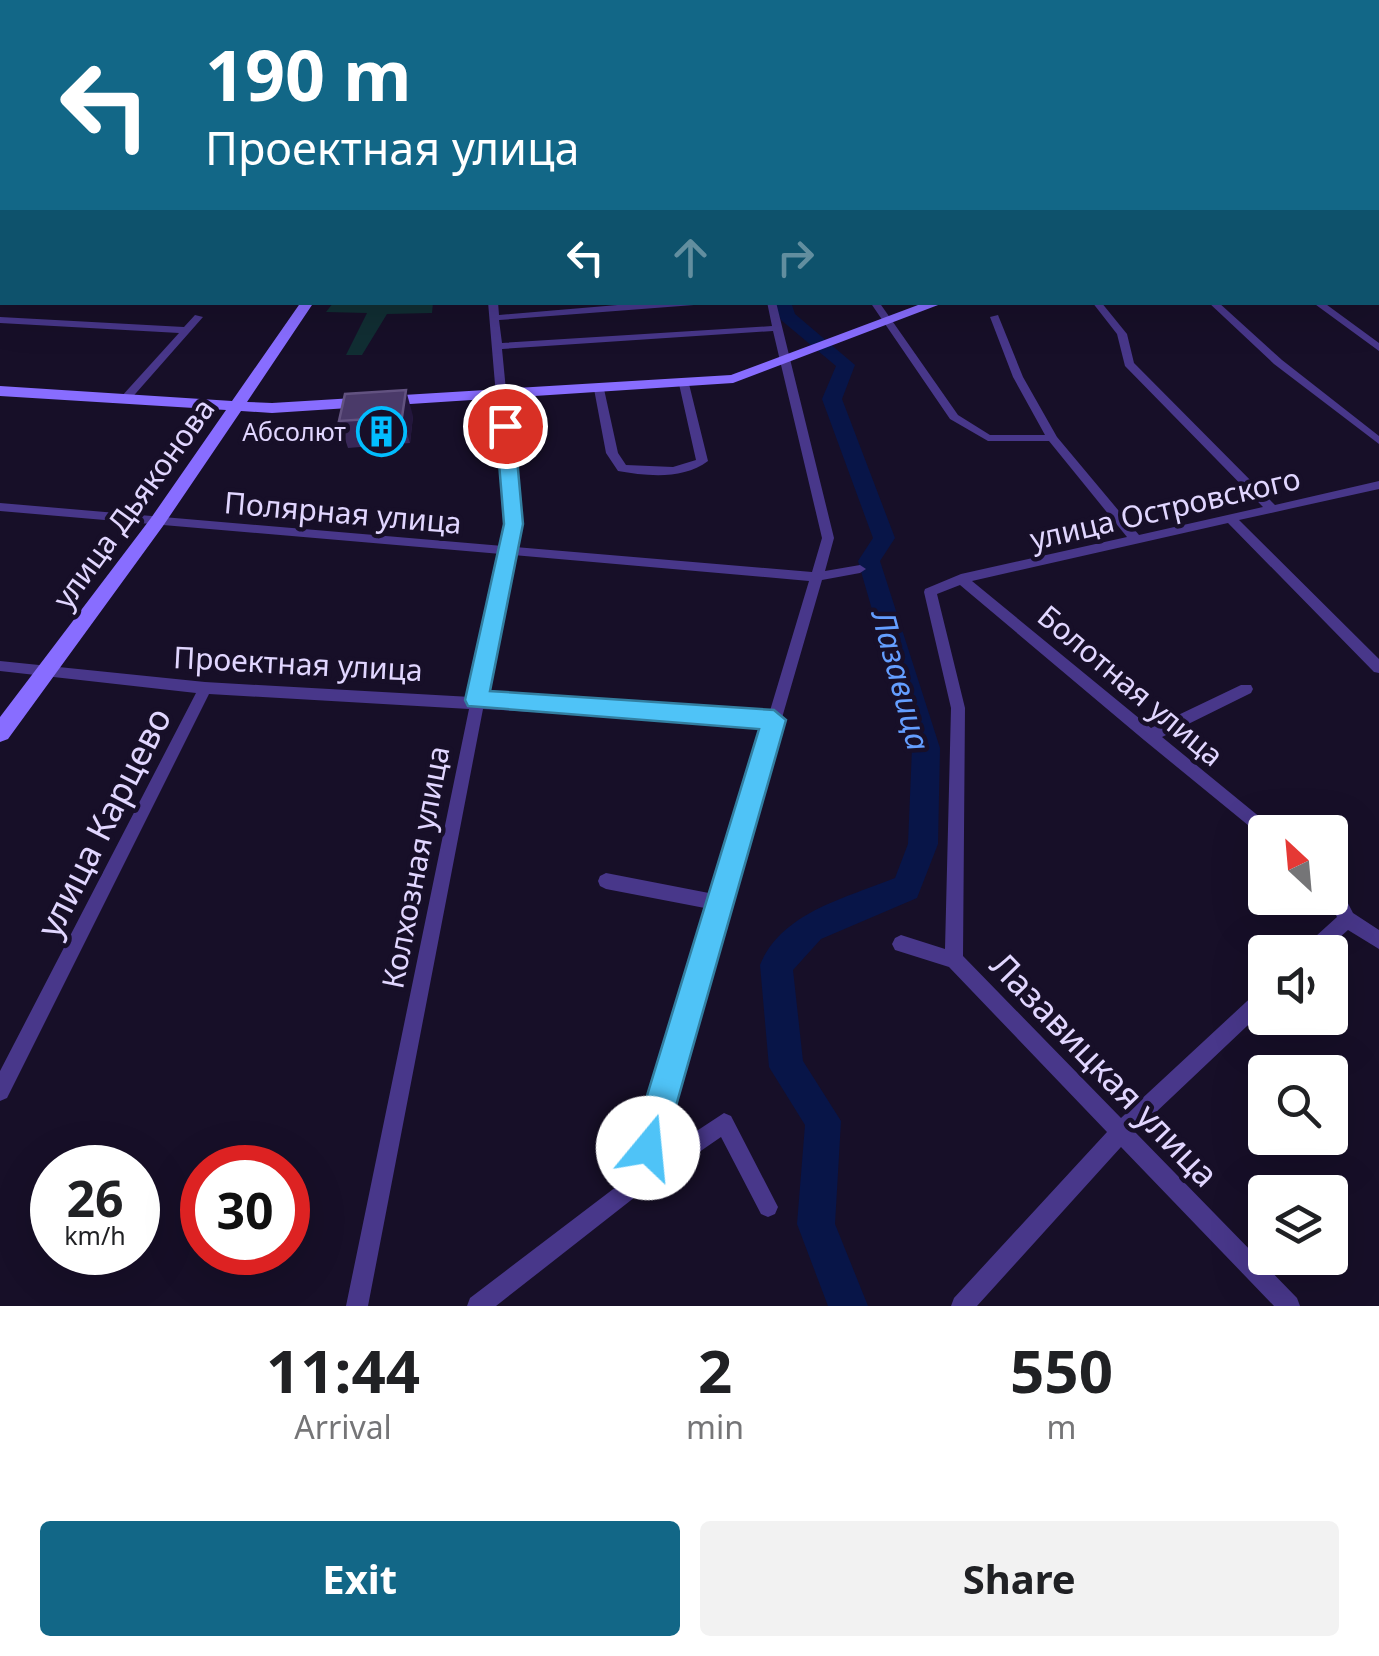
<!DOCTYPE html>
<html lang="en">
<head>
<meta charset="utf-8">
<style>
	:root { --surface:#fff; --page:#f2f2f2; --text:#202124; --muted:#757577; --accent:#126787 }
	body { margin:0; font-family:"Noto Sans",sans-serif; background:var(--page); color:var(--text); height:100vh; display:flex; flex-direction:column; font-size:38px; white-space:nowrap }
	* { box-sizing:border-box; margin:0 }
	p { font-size:32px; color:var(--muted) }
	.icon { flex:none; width:55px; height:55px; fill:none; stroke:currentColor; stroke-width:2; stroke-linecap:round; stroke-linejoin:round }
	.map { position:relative; height:1306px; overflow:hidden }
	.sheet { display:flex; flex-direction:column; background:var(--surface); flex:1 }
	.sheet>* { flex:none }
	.banner { position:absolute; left:0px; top:0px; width:1380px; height:305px; box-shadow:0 10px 40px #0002; background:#126787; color:#fff; overflow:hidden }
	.needle { width:65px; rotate:334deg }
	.controls { position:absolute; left:1248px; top:815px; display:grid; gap:20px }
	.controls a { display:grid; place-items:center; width:100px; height:100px; border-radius:10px; background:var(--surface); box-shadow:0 10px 40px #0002; font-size:50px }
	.speed { position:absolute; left:30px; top:1145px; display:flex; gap:20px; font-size:50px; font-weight:700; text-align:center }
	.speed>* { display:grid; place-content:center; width:130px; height:130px; border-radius:50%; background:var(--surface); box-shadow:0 10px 40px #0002; line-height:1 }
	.speed small { font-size:25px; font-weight:400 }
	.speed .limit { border:15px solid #d22; background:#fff; color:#111 }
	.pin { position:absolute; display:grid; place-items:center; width:85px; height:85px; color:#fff; margin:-42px; border:5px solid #fff; border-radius:50%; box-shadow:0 2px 10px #0007 }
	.me { position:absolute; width:110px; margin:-55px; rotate:17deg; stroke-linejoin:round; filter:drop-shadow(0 0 8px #0008) }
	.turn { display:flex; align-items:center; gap:35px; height:210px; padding:0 40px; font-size:45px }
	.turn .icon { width:130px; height:130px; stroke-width:2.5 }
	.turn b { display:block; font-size:70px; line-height:85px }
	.lanes { display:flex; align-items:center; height:95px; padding:0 40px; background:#0003; justify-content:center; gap:50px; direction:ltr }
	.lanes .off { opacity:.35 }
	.eta { display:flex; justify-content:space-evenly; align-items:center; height:170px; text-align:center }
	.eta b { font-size:60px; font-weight:700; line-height:70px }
	.action { display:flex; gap:20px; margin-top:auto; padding:20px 40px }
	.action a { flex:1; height:115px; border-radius:10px; background:var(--accent); color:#fff; font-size:40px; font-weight:700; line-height:115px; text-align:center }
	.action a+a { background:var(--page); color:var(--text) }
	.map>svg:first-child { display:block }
</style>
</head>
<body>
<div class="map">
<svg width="1379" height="1306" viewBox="0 0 1379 1306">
	<rect width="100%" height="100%" fill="#170f28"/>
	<!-- green -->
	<path fill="#112e33" d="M113 0H468L111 2Z
		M333 303V302L433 303 432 313 387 314 362 355H346L367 313 326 312Z"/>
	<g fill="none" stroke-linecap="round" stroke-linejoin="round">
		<!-- stream -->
		<path stroke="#081548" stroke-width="2.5" d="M1168 0 1178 2"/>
		<!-- river -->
		<path fill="#081548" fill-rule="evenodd" d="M0 134H2V142H0Z
			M774 302H791L795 314 855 365 842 399 895 538 880 561 940 748 938 844 917 898 821 939 793 970 803 1061 841 1121 835 1224 868 1306H828L797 1224 805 1125 769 1067 760 965C782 912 846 898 895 878L908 844 912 748 858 561 873 538 822 399 836 366 781 320Z"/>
		<!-- street -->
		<path fill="#48378a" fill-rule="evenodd" d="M518 0H524V2H519Z
			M0 108H2V112L0 113Z
			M1378 249 1379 250V256L1378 255Z
			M0 261 2 262V266L0 267Z
			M488 302H498L499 315 653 302H698L694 305 499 320 502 343 772 326 767 302H776L834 538 825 571 860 565 866 569 860 573 822 580 654 1159 724 1113 731 1116 778 1207 775 1214 768 1217 761 1214 721 1137 644 1190 496 1306H467L470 1298 629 1177 710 909 606 889 600 886 598 881 600 876 606 873 714 894 765 725 483 709 368 1306H346L469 709 209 694 7 1098 0 1101V1071L196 693 0 671V661L205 682 471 697 501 554 0 511V503L503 546 507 525ZM773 331 822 538 812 572 515 547 519 525 502 349ZM513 555 809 581 769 714 486 698Z
			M870 302H879L958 415 990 435H1045L1013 377 990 317 998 315 1023 377 1057 437 1139 535 1263 507 1125 366 1117 334 1092 302H1101L1127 334 1134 363 1275 505 1379 481V489L1239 520 1379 659V673L1374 672 1228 523 972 581 1151 728 1241 685H1251L1253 689 1251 693 1162 737 1272 827 1274 832H1265V839L1144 740 960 585 937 594 965 708 963 956 1121 1118 1259 990 1265 987V1009L1135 1132 1297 1298 1300 1306H1274L1121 1147 977 1306H951L954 1298 1107 1132 949 967 895 950 892 944 895 938 901 935 945 949 951 708 924 592 925 589 961 574 1127 537 1049 441H988L950 419Z
			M1208 302H1218L1282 360 1379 436V444L1274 364Z
			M1312 302H1323L1379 343V351Z
			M195 315 203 317 129 401H121V397L179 333 0 323V317L184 327Z
			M684 381 689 384 708 461C683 480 647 476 618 471L606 453 594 389 595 387H603L604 389 618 453 626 465 673 467 696 460 679 384Z
			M1330 878 1336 880 1353 913 1379 930V949L1348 930 1323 952H1302L1305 946 1337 917 1327 898H1330Z"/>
		<!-- secondary -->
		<path fill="#886dff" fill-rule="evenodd" d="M1378 45 1379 46V52L1378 51Z
			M301 302H314L247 402 272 403 731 375 926 302H946L733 383 272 413 241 411 163 526 8 739 0 742V717L151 518 226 410 0 396V386L232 401Z"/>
	</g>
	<!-- wall -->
	<path fill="#382757" d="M413 416 410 443 348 448 339 421Z"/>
	<!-- shaded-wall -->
	<path fill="#23163c" d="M406 390 413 416 410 443 402 417Z"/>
	<!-- building -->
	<path fill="#4a3a69" stroke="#625280" stroke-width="2.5" d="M406 390 402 417 339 421 345 394Z"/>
	<!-- route -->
	<path fill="#4fc3f7" stroke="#337fa1" stroke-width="2.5" d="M505 420 514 426 523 524 490 691 774 710 786 720 664 1148 659 1160 648 1164 636 1160 631 1148 759 729 468 706 465 700 504 524 496 426Z"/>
	<!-- icons -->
	<defs>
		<symbol id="building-ring" viewBox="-11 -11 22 22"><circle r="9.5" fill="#170f28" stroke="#02bdff" stroke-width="1.5"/><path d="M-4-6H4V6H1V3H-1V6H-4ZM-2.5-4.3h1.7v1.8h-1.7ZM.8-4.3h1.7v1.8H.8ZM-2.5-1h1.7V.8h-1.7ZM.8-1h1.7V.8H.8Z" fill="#02bdff"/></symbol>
	</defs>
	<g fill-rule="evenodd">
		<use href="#building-ring" x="354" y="404" width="55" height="55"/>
	</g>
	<g text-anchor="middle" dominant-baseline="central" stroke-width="9" stroke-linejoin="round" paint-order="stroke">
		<!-- far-poi labels -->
		<g font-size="25" fill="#e1d6ff" stroke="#170f28" text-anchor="end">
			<text x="346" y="431">Абсолют</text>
		</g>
		<!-- street labels -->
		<g font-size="30" fill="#e1d6ff" stroke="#170f28">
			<text transform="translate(133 503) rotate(-54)">улица Дьяконова</text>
			<text transform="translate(1165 508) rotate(-13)">улица Островского</text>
			<text transform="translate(343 512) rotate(5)">Полярная улица</text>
			<text transform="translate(298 663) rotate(3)">Проектная улица</text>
			<text transform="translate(1131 685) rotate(40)">Болотная улица</text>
			<text transform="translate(415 867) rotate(-79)">Колхозная улица</text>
		</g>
		<!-- water labels -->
		<g font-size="32" font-style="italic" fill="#649eff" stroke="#170f28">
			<text transform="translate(902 680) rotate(75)">Лазавица</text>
		</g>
		<!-- near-street labels -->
		<g font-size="35" fill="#e1d6ff" stroke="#170f28">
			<text transform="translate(103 822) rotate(-63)">улица Карцево</text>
			<text transform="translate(1105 1069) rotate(46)">Лазавицкая улица</text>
		</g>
	</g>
</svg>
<div class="controls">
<a><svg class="needle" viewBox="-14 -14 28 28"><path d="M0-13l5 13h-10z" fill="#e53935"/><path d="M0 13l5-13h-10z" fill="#757577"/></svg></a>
<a><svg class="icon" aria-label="sound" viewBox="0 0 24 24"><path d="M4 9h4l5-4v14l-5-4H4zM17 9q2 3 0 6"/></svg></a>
<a><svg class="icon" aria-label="search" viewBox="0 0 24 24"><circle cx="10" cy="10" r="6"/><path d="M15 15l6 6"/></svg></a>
<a><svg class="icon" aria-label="layers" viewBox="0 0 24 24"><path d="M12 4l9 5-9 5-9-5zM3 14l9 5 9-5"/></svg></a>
</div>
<div class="speed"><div>26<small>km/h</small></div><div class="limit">30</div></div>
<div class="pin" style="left:505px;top:426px;background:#d93025"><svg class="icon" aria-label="arrive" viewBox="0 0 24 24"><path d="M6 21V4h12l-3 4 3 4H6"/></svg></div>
<svg class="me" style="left:648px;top:1148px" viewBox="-20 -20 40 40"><circle r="19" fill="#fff"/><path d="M0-13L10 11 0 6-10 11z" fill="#4fc3f7"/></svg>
<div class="banner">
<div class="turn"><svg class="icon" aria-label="left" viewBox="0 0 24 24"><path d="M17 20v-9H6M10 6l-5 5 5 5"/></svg><div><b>190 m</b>Проектная улица</div></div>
<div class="lanes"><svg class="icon" aria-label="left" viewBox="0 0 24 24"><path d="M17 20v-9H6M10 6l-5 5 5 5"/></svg><svg class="icon off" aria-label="ahead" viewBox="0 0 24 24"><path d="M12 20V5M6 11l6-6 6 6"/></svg><svg class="icon off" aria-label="right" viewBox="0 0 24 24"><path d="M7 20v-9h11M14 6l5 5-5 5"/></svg></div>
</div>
</div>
<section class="sheet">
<div class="eta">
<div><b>11:44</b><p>Arrival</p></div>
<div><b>2</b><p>min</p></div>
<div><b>550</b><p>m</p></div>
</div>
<div class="action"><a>Exit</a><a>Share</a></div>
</section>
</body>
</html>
